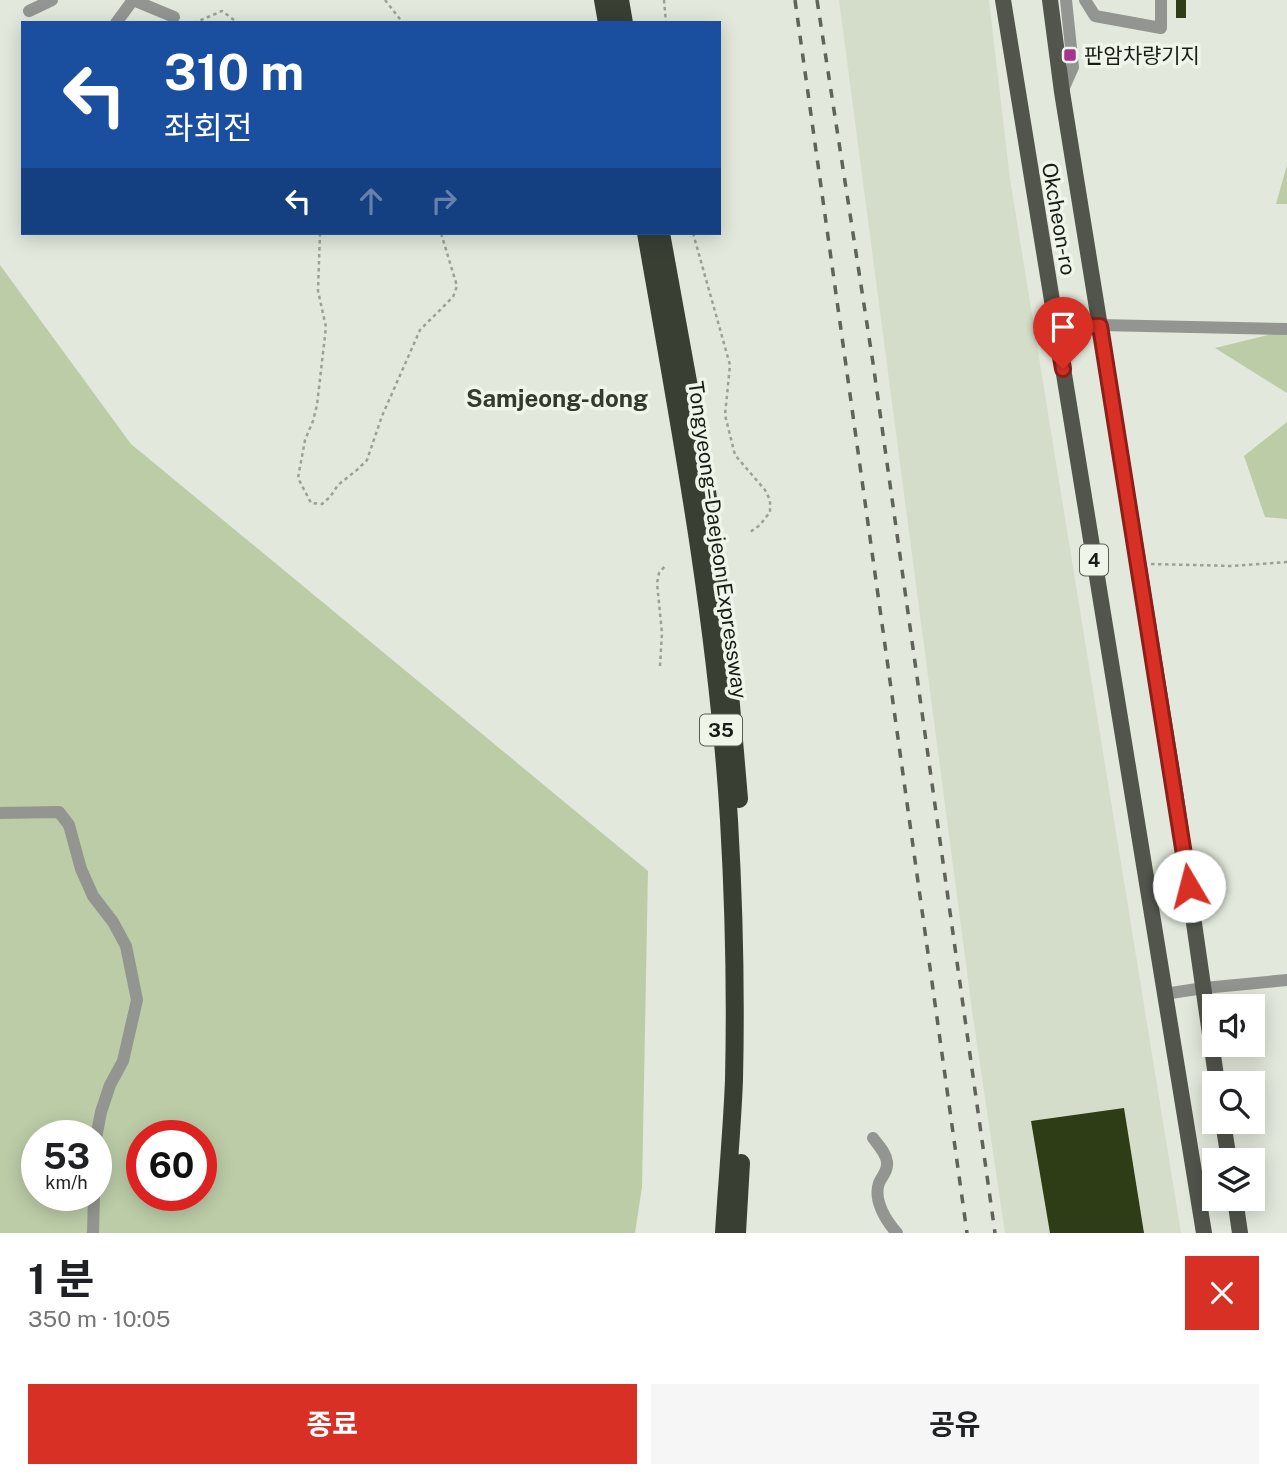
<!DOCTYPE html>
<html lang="ko">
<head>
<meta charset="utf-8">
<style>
	:root { --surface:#fff; --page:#f6f6f6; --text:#202124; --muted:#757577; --accent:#d93025 }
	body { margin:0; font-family:"Public Sans","Noto Sans KR",sans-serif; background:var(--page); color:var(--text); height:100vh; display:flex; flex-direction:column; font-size:26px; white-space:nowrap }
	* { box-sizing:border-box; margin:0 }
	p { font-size:23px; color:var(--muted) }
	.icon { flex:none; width:38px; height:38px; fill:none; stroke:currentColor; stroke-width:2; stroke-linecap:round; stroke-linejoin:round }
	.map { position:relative; height:1233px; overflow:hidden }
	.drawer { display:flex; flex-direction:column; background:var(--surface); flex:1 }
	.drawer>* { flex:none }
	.top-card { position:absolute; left:21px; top:21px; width:700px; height:214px; border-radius:0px; box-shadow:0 4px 18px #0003; background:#1a4fa0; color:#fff; overflow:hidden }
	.buttons { position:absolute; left:1202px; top:994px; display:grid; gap:14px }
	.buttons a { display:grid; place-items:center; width:63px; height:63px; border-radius:0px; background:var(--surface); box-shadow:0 4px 18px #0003; font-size:35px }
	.speed { position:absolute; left:21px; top:1120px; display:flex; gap:14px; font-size:35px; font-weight:700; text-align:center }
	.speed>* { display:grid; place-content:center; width:91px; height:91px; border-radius:50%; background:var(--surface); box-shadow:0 4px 18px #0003; line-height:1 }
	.speed small { font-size:18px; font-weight:400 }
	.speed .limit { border:10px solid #d22; background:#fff; color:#111 }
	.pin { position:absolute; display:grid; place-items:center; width:60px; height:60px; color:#fff; margin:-72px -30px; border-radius:50% 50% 50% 0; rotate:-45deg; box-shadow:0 0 7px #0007 }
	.pin .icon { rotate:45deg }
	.me { position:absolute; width:77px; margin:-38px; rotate:352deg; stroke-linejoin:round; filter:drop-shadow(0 0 5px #0008) }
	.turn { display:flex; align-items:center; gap:24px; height:147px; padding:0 28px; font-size:32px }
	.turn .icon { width:91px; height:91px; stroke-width:2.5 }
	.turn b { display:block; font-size:49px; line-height:60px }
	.lanes { display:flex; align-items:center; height:66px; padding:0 28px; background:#0003; justify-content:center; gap:35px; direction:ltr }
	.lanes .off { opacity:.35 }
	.round { display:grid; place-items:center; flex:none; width:74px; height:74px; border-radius:0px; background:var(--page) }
	.overview { display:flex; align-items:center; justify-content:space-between; height:119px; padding:0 28px }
	h1 { font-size:42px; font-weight:700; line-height:52px }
	.primary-button { display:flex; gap:14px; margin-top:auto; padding:14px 28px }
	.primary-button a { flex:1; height:80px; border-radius:0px; background:var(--accent); color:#fff; font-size:28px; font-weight:700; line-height:80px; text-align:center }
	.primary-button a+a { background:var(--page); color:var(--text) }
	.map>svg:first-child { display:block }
</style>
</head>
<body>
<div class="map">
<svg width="1287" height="1233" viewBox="0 0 1287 1233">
	<rect width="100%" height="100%" fill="#e2e8db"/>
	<!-- built -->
	<path fill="#d4ddc9" d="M839 0H989L1010 179 1181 1233H1005L972 1010Z"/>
	<!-- green -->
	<path fill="#bccca7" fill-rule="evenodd" d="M1287 165V204H1276Z
		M0 265 131 444 648 871 642 1187 635 1233H0ZM37 1136H96V1195H37ZM142 1136H201V1195H142Z
		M1280 332H1287V393L1215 348Z
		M1287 422V519L1265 517 1244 456Z"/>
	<!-- building -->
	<path fill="#2e3d15" d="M1176 0H1186V18H1176Z
		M1124 1108 1144 1233H1050L1031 1121Z"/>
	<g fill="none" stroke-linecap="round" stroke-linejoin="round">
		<!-- path -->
		<path stroke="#9ca197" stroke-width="2.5" stroke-dasharray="3.5 3.5" stroke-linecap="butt" d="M385 0 403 23
			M664 0 666 23
			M194 23 222 11 238 23
			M320 233 318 291 326 327 317 405 313 421 305 440 298 478 311 503 322 504 330 497 338 485 358 469 367 460 382 416 420 330 453 297 457 286 441 233
			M693 233 730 365 725 415 735 455 765 490 770 500V512L760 525 750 532
			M1151 564 1233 566 1287 562
			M660 666 662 633 657 583 659 573 665 566"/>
		<!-- minor -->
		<path stroke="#939690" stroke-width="12" d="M1085 0 1095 16 1161 28V0
			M29 11 52 0
			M116 23 133 0 174 17
			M1062 92 1073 67 1066 0
			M1056 327 1100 325 1287 329
			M0 813 59 812 69 825 81 869 93 896 113 922 126 946 137 1000 123 1061 110 1085 101 1112 96 1138
			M1164 994 1204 988 1287 980
			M873 1138C879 1146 886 1153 887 1162 888 1171 882 1176 879 1183 873 1200 886 1221 897 1233
			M93 1233 94 1195"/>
		<!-- major -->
		<path stroke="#51554c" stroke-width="16" d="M1003 0 1204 1233
			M1050 0 1062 92 1174 784 1217 1083
			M1223 1122 1229 1160
			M1235 1199 1240 1233"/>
		<!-- highway -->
		<path stroke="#3a3f34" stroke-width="18" d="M603 0 607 23
			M620 0 624 23
			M646 233C680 427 717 623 729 820 734 906 736 993 734 1080 732 1131 727 1182 724 1233
			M661 233 705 475 725 635 739 799
			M737 1233 741 1163"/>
		<!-- rail -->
		<path stroke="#60635c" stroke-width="3.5" stroke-dasharray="9 9" stroke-linecap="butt" d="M795 0 967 1233
			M817 0 873 363 995 1233"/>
	</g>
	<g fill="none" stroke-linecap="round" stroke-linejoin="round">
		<defs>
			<path id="route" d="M1063 369 1056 327 1100 326 1189 886"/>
		</defs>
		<!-- route casing -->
		<use href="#route" stroke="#8d1f18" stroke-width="18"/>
		<!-- route -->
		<use href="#route" stroke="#d93025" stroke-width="12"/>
	</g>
	<!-- markers -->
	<rect fill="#a5338f" stroke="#eff5e8" stroke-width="2.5" x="1063" y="48" width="14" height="14" rx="3.5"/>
	<g text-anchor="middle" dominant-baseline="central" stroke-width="7" stroke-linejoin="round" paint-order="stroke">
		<!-- shield labels -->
		<g fill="#eff5e8" stroke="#5a5d56" stroke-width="2">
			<rect x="1080" y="544.5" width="28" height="31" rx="5"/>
			<rect x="700" y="714.5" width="42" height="31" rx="5"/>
		</g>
		<g font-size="19" font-weight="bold" fill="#1a1c18">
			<text x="1094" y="560">4</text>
			<text x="721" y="730">35</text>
		</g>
		<!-- poi labels -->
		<g font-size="21" fill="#1a1c18" stroke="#eff5e8" text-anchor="start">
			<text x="1084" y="55">판암차량기지</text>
		</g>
		<!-- street labels -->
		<g font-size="21" fill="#1a1c18" stroke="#eff5e8">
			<text transform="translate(1059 219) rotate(80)">Okcheon-ro</text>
			<text transform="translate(718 540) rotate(82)">Tongyeong–Daejeon Expressway</text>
		</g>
		<!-- quarter labels -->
		<g font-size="24" font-weight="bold" fill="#353a2f" stroke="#eff5e8">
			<text x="557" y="398">Samjeong-dong</text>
		</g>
	</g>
</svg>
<div class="buttons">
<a><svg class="icon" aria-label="sound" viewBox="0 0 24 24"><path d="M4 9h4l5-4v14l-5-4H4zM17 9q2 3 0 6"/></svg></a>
<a><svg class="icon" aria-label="search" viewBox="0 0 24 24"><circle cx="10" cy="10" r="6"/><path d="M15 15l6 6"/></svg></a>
<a><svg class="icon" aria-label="layers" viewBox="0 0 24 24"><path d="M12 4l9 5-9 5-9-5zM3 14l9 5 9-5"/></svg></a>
</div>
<div class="speed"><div>53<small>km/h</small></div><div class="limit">60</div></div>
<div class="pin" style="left:1063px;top:369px;background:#d93025"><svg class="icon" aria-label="arrive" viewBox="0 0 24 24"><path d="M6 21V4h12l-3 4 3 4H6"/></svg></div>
<svg class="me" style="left:1189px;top:886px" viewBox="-20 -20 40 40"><circle r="19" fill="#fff"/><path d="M0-13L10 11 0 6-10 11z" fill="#d93025"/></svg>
<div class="top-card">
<div class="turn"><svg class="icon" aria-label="left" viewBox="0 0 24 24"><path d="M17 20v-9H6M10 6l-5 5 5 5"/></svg><div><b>310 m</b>좌회전</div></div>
<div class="lanes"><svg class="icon" aria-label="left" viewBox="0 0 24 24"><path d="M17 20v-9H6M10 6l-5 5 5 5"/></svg><svg class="icon off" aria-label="ahead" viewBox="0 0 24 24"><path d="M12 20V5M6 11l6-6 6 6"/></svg><svg class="icon off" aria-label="right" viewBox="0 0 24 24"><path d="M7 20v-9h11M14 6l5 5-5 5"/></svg></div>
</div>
</div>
<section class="drawer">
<div class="overview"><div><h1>1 분</h1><p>350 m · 10:05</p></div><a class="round" style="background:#d93025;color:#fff"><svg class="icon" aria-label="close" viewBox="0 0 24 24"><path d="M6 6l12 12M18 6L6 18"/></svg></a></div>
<div class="primary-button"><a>종료</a><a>공유</a></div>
</section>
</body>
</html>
